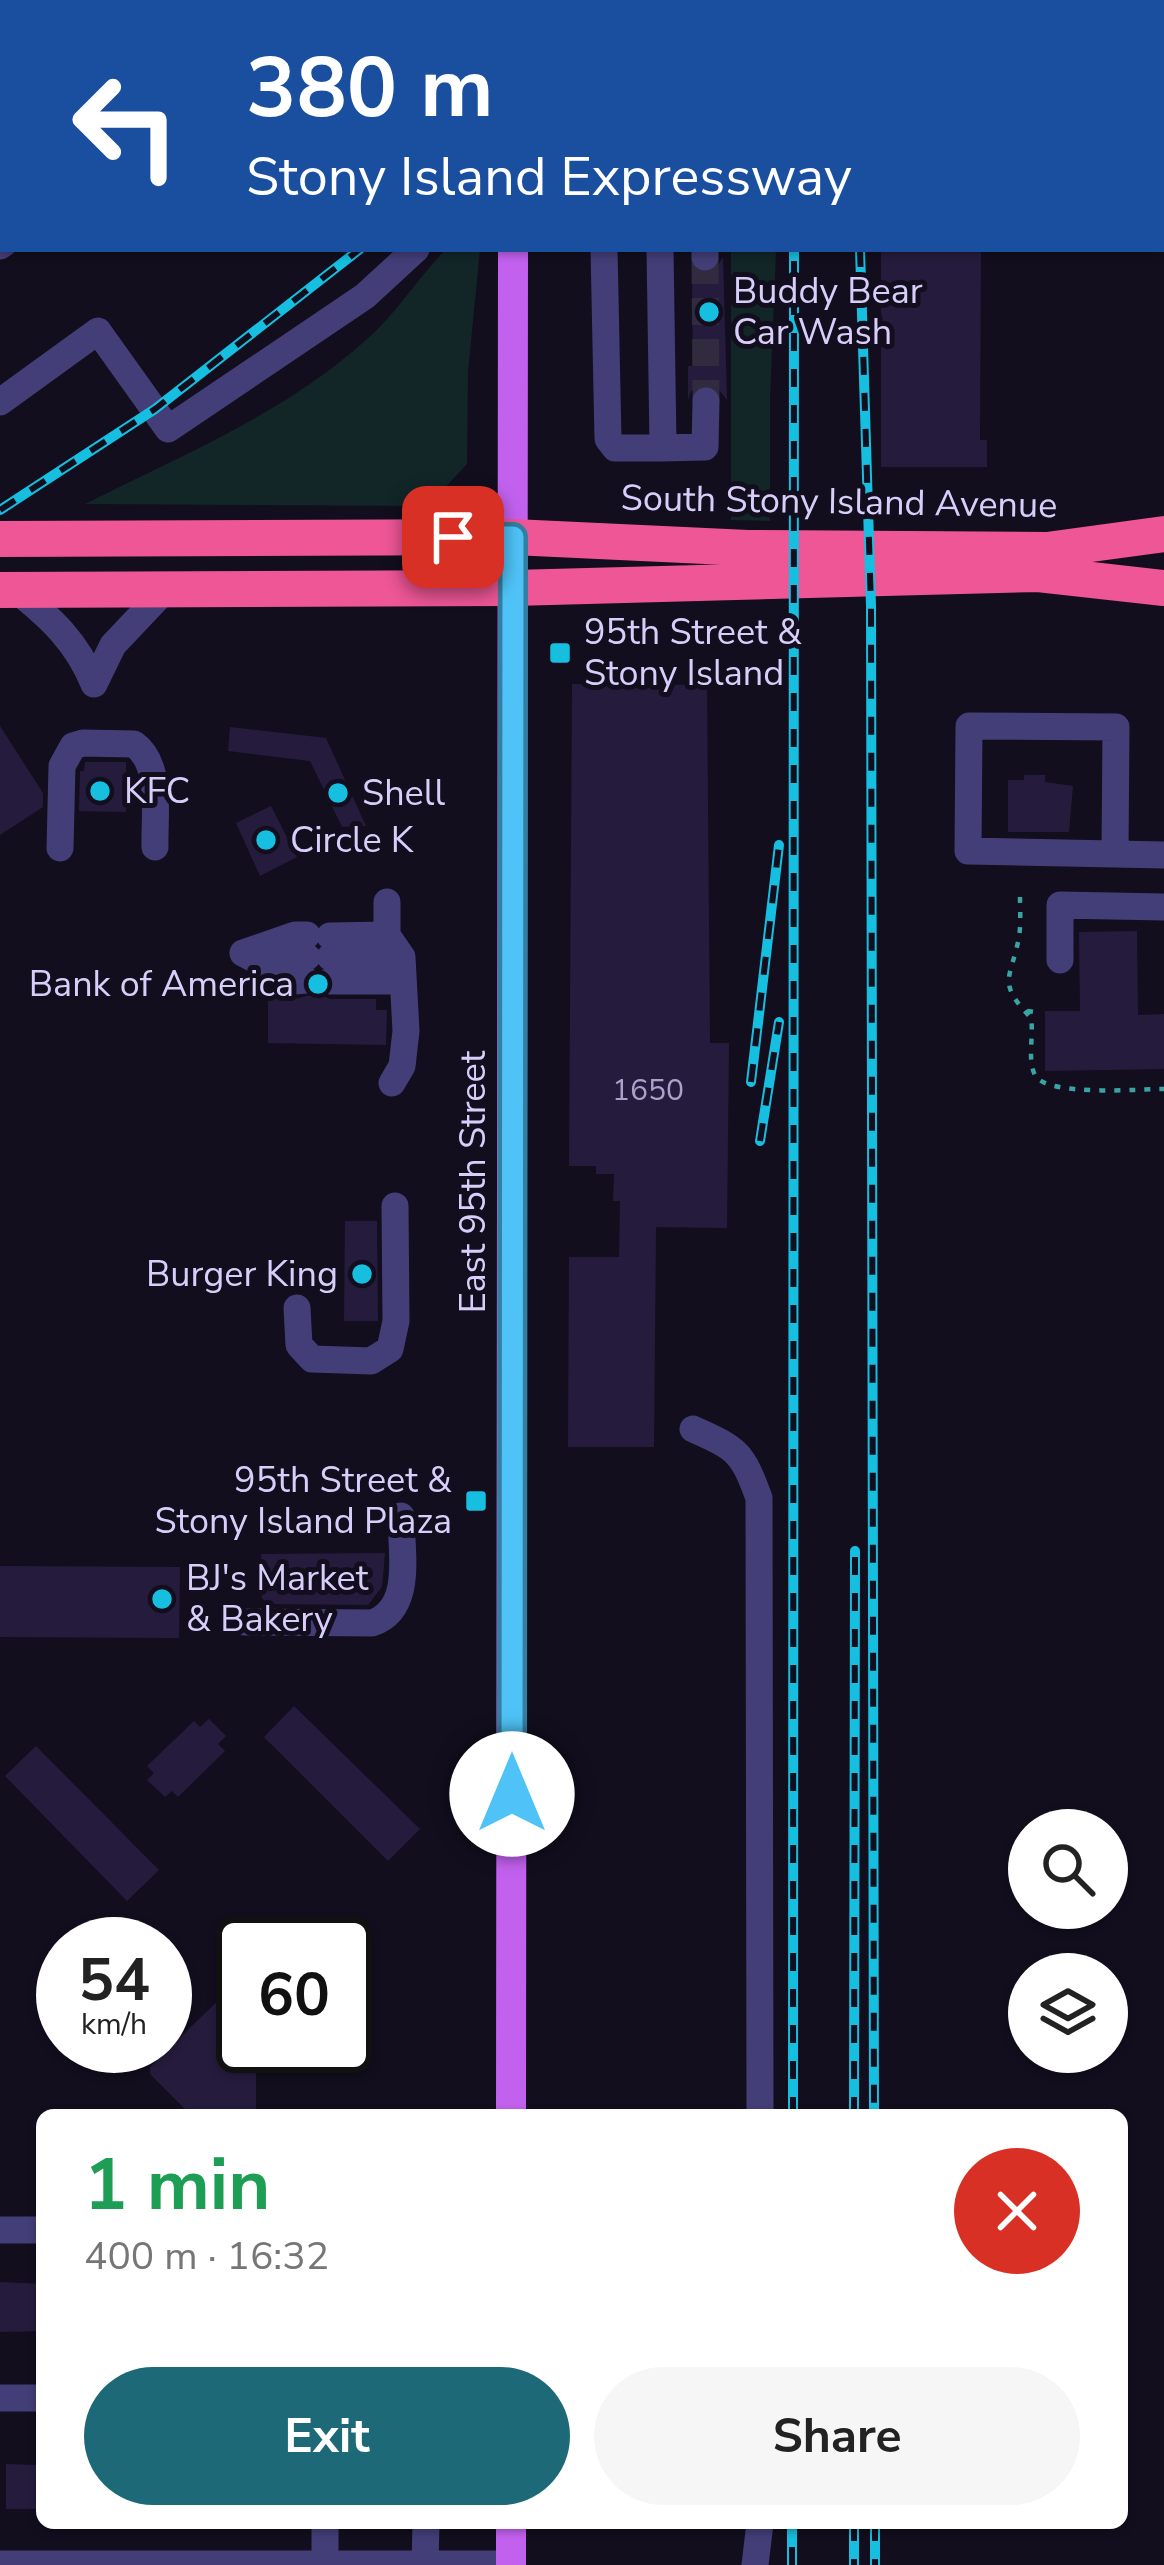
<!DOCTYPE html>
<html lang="en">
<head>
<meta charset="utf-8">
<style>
	:root { --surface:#fff; --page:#f6f6f6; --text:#222; --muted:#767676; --accent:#1d6977 }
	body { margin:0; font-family:"Nunito Sans",sans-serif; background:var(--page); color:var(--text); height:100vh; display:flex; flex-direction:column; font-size:45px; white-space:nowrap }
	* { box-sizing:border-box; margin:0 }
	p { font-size:39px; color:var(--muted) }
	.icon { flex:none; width:66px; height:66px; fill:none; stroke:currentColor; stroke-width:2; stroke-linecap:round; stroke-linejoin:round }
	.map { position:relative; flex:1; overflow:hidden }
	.details { position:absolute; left:36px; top:2109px; width:1092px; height:420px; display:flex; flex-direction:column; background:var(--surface); border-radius:18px; box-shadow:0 3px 9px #0004 }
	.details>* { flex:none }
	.hud { position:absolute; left:0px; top:0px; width:1164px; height:252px; box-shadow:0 3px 9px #0004; background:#1a4fa0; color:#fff; overflow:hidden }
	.buttons { position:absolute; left:1008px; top:1809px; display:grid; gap:24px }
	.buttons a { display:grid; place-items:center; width:120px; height:120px; border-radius:50%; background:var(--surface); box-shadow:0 3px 9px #0004; font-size:60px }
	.speed { position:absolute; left:36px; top:1917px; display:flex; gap:24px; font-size:60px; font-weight:700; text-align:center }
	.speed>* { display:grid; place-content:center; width:156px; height:156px; border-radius:50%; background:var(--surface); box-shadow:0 3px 9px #0004; line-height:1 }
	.speed small { font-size:30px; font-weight:400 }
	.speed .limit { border:6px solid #111; border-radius:18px; background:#fff; color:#111 }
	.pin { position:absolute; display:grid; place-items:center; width:102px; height:102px; color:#fff; margin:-51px; border-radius:24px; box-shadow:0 6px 18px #0006 }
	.me { position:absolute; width:132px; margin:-66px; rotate:0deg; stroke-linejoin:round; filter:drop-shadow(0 0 9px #0008) }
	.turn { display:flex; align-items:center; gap:42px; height:252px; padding:0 48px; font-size:54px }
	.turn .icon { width:156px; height:156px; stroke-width:2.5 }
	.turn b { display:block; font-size:84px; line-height:102px }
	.round { display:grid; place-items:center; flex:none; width:126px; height:126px; border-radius:63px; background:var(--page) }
	.overview { display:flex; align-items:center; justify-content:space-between; height:204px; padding:0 48px }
	h1 { font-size:72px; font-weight:700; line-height:90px; color:#1e9e55 }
	.primary-button { display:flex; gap:24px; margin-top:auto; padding:24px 48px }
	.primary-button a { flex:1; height:138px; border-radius:72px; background:var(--accent); color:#fff; font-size:48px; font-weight:700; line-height:138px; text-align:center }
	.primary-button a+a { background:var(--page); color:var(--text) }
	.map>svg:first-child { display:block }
</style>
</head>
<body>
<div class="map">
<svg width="1164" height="2565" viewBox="0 0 1164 2565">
	<rect width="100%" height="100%" fill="#120e1e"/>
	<!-- green -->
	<path fill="#122627" d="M446 249H480L468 372 467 464 428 506 85 504C181 456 285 413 366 340 396 314 418 278 446 249Z
		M731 249H776L770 398V521L731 520Z"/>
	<!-- building -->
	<path fill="#251c3d" d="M881 249H981L980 440H987V467H881Z
		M723 257 727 400 716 386 705 383 691 391 688 400V366H693L692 269 704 275 713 273Z
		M572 684 707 685 710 1043H729L727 1228 656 1227 654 1447H568L569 1257H619L620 1201H613L614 1174H596V1166H569Z
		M0 726 43 793V807L0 835Z
		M230 727 326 738 366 826 342 827 310 761 228 751Z
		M85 762H126V812L79 811 80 771H84Z
		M1024 775H1045V782L1073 786 1069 832H1008V780H1024Z
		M271 806 297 857 260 876 236 823Z
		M1137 931 1138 1015 1164 1014V1069L1045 1071V1011H1080L1079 932Z
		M268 990 295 999 318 993 330 999H376V1010H387L386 1045 268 1043Z
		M345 1221H377L378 1321H344Z
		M385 1553 382 1587 368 1605 268 1604 262 1598 261 1554Z
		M0 1566 180 1567 179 1638 0 1637Z
		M294 1706 420 1829 388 1861 264 1737Z
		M209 1719 226 1736 218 1744 225 1751 178 1797 172 1791 165 1797 147 1780 154 1773 147 1766 194 1721 200 1727Z
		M36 1746 159 1870 127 1901 5 1776Z
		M243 1976V2046H256V2115H191L150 2074V2067Z
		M0 2282 42 2284V2331L0 2332Z
		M6 2464 36 2465V2509H6Z"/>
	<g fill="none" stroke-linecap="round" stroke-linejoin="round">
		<!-- minor-tunnel -->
		<path stroke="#302b3f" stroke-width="27" stroke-dasharray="27 14" stroke-linecap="butt" d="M705 257 706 401"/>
		<!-- path -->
		<path stroke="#39a4a5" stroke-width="4.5" stroke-dasharray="6 9" stroke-linecap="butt" d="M1020 897C1020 910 1021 925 1019 937 1011 980 996 981 1031 1018 1034 1035 1027 1060 1035 1075 1046 1097 1139 1089 1164 1089
			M1027 1011 1041 1013"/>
		<!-- minor -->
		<path stroke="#433e78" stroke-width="27" d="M47 3V0
			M666 3 667 0
			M1161 164H1164
			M0 246 3 244
			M604 249 608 439 615 448H660L663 444 660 249
			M705 249V257
			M0 402 98 331 168 429 365 296 416 249
			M660 448 705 447 706 401
			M16 590C51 618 77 642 94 684
			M94 684 113 645 166 589
			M60 848 62 766 73 746 83 743 134 744C163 765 154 815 155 847
			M1115 853 1116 727 969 726 968 851 1164 855
			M387 902V935L402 957 406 1031 402 1066 392 1083
			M330 936 387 935
			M243 953 295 981 306 980
			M243 953 295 935H307
			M259 954 307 957
			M330 957H402
			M1060 960V905L1164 907
			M330 981H403
			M297 1308 299 1345 312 1359 371 1361 390 1349 396 1321 395 1206
			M693 1429C738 1449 742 1452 759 1498L760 2115
			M245 1622 372 1623C414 1609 401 1551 401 1516
			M0 2230H42
			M0 2398H42
			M325 2523V2565
			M0 2564H511
			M425 2564 426 2523
			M755 2565 760 2523"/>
		<!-- major -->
		<path stroke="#c361ef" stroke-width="30" d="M512 0 513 3
			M511 2115 513 249
			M511 2565V2523"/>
		<!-- highway -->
		<path stroke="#ee5696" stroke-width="36" d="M0 539 513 537 748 548 1047 550 1164 534
			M0 590 513 588 1038 574 1164 588"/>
		<defs>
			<path id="rail" d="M841 0V3
				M625 3 627 0
				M744 3 751 0
				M794 3V0
				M860 249 871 606 874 2115
				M0 510 155 409 360 249
				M751 1082 779 845
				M760 1141 779 1022
				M793 2115 794 249
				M854 2115 855 1551
				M854 2523V2565
				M875 2523V2565
				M792 2565V2523"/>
		</defs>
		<!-- rail casing -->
		<use href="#rail" stroke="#16bfdf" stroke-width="10"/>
		<!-- rail -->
		<use href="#rail" stroke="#120e1e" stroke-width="6" stroke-dasharray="18" stroke-linecap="butt"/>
	</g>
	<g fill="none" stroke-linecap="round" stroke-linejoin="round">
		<defs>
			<path id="route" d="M453 537H513L512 1794"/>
		</defs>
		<!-- route casing -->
		<use href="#route" stroke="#337fa1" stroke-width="30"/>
		<!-- route -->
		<use href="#route" stroke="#4fc3f7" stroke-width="21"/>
	</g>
	<!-- markers -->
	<g fill="#16bfdf" stroke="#120e1e" stroke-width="4.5">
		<circle cx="709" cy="312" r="12"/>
		<rect x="548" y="641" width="24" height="24" rx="6"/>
		<circle cx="100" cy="791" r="12"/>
		<circle cx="338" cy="793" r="12"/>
		<circle cx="266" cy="840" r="12"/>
		<circle cx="318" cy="984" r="12"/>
		<circle cx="362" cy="1274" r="12"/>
		<rect x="464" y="1489" width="24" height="24" rx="6"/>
		<circle cx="162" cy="1599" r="12"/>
	</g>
	<g text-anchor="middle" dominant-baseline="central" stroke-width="10" stroke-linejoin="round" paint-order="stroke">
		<!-- number labels -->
		<g font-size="30" fill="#aaa2cb">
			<text x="648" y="1090">1650</text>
		</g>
		<!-- poi labels -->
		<g font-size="36" fill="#d7cffa" stroke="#120e1e" text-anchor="start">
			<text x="733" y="291">Buddy Bear<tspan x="733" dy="41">Car Wash</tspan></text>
			<text x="584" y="632">95th Street &amp;<tspan x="584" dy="41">Stony Island</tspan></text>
			<text x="124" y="791">KFC</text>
			<text x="362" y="793">Shell</text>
			<text x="290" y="840">Circle K</text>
			<text x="294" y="984" text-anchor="end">Bank of America</text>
			<text x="338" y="1274" text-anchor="end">Burger King</text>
			<text x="452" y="1480" text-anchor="end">95th Street &amp;<tspan x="452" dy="41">Stony Island Plaza</tspan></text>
			<text x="186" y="1578">BJ's Market<tspan x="186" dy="41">&amp; Bakery</tspan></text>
		</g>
		<!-- street labels -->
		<g font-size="36" fill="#d7cffa" stroke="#120e1e">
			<text transform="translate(839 502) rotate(1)">South Stony Island Avenue</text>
			<text transform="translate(473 1182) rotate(-90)">East 95th Street</text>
		</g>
	</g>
</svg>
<div class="buttons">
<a><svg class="icon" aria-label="search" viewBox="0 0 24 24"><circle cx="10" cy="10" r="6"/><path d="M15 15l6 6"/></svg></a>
<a><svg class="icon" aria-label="layers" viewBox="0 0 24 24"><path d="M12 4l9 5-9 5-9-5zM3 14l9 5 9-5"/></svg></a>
</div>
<div class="speed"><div>54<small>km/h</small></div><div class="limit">60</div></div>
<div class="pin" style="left:453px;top:537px;background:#d93025"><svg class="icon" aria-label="arrive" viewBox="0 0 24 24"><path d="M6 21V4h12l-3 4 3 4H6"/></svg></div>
<svg class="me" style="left:512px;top:1794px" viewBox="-20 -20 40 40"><circle r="19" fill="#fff"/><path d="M0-13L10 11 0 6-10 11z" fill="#4fc3f7"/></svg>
<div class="hud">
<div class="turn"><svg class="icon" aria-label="left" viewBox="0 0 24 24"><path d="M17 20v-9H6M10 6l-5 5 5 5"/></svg><div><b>380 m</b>Stony Island Expressway</div></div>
</div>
<section class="details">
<div class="overview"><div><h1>1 min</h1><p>400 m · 16:32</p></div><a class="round" style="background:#d93025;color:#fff"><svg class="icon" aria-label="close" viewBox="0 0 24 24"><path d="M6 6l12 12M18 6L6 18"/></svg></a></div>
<div class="primary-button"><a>Exit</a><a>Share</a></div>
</section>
</div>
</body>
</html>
